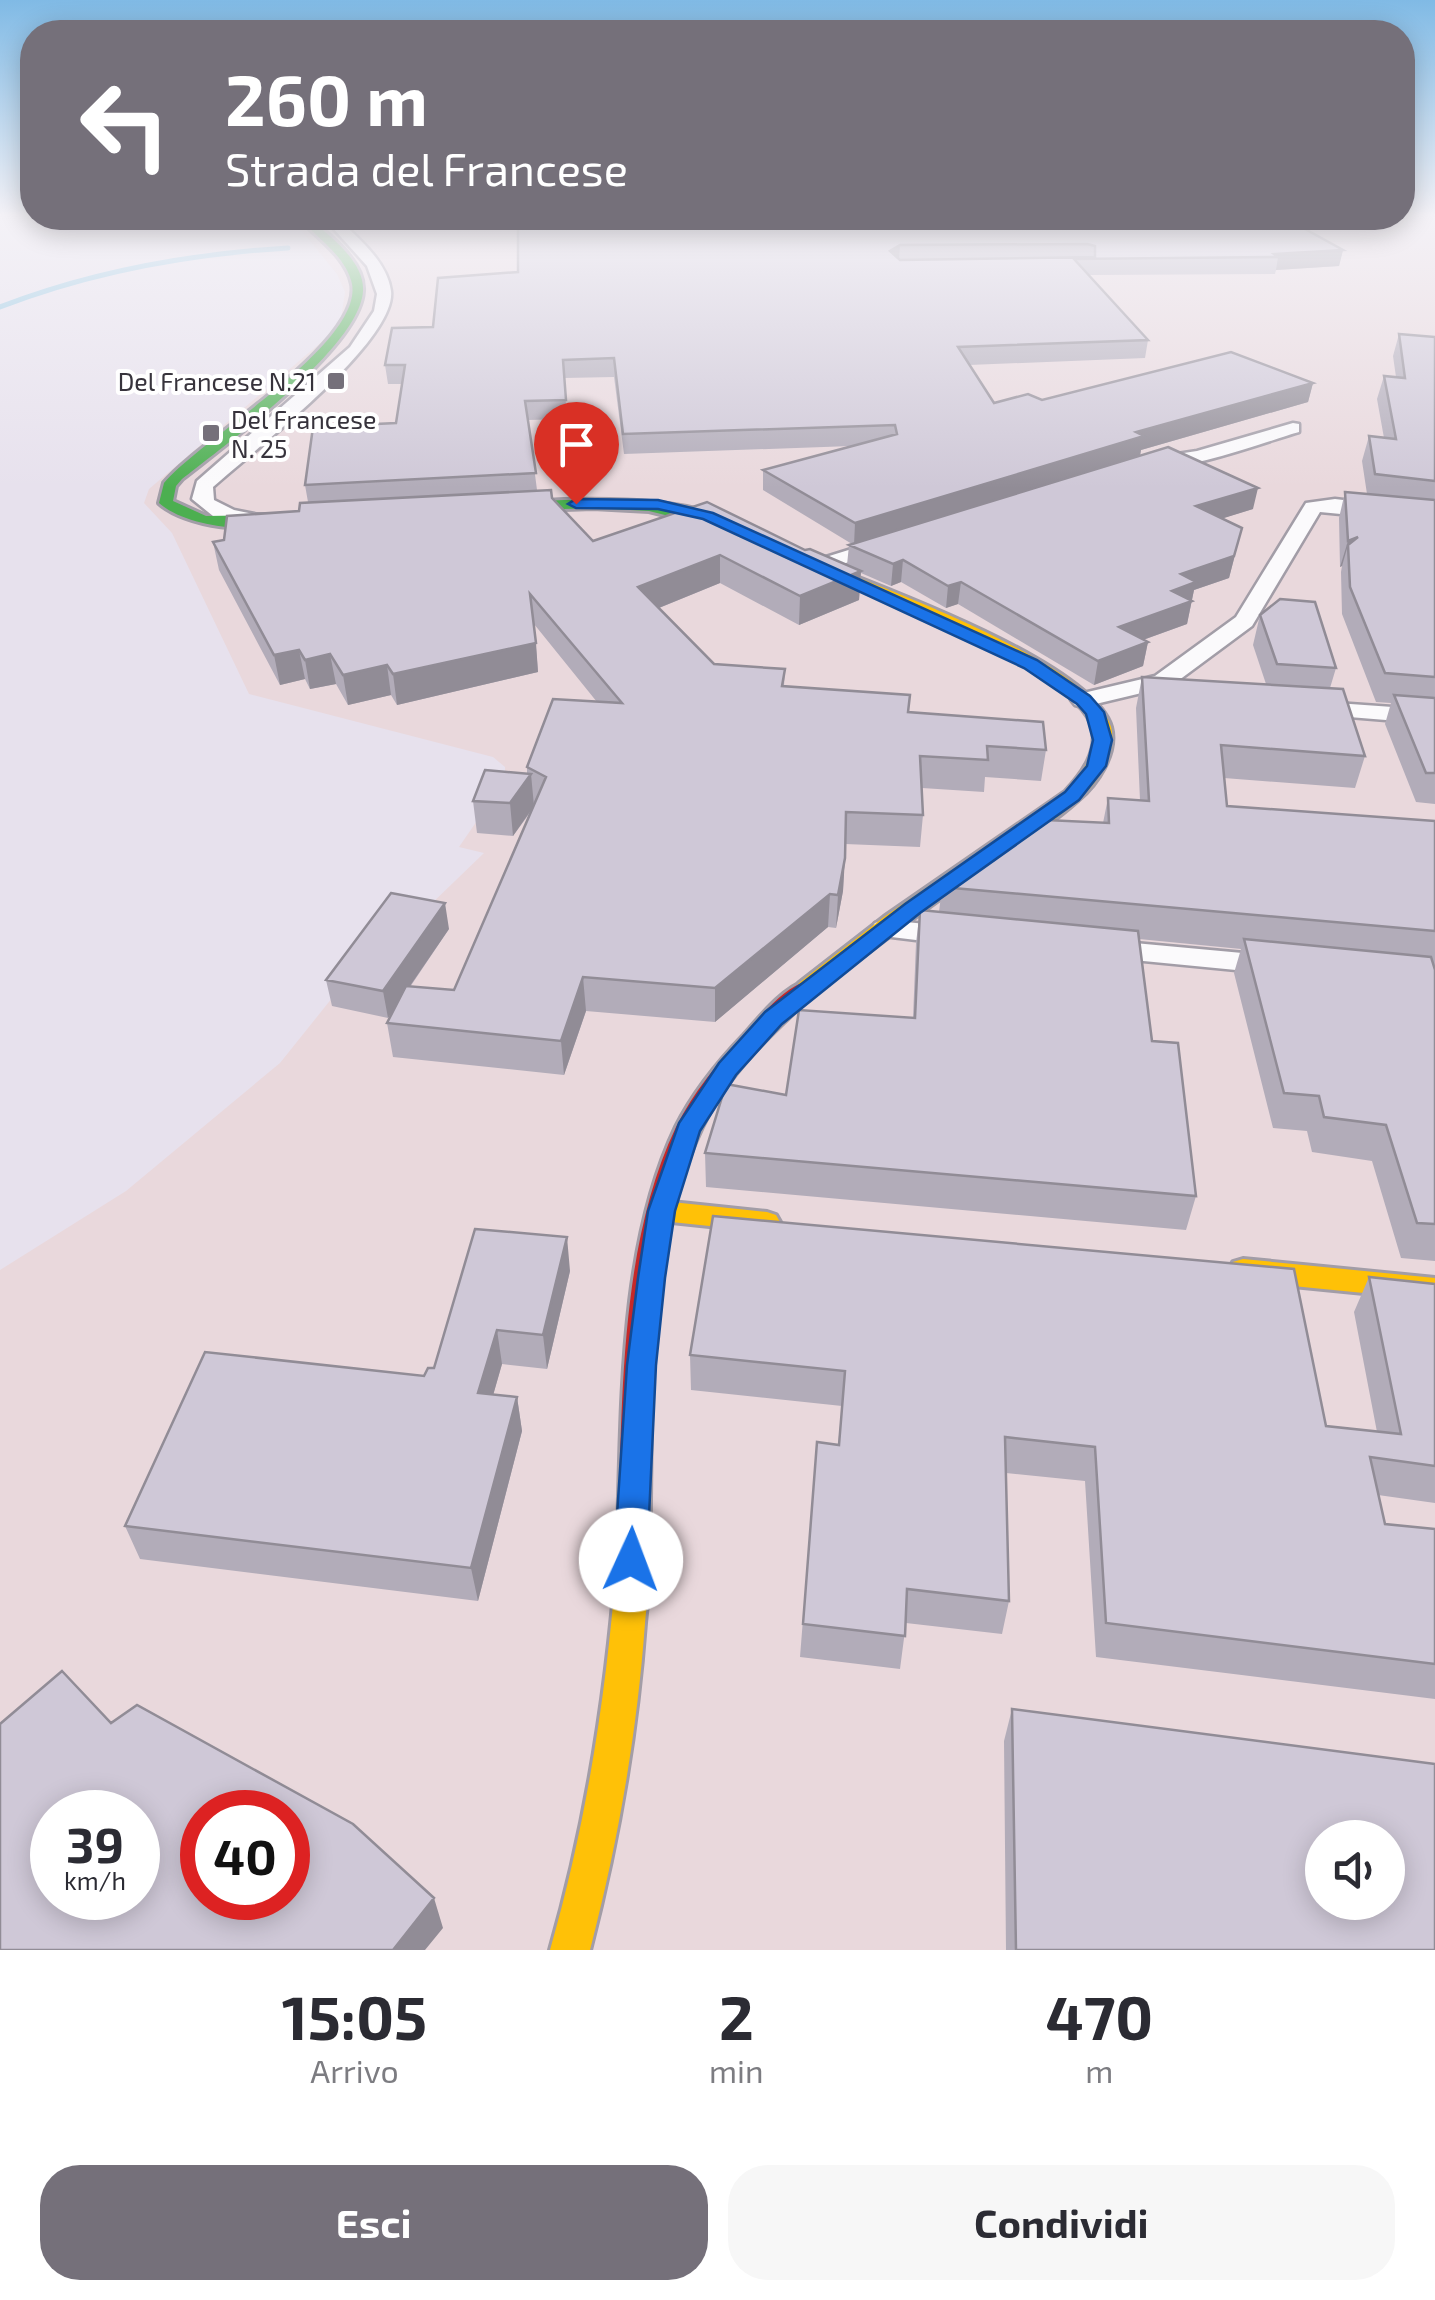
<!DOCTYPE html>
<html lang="it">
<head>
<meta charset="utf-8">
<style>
	:root { --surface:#fff; --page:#f7f7f7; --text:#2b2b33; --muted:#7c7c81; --accent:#75707a }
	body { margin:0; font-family:"Exo 2",sans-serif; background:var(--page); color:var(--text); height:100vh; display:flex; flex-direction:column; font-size:38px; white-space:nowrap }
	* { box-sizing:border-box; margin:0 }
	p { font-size:32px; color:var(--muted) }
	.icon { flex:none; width:55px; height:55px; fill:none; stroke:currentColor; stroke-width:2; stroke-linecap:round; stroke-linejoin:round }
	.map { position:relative; height:1950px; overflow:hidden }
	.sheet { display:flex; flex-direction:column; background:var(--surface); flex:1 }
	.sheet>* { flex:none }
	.banner { position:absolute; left:20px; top:20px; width:1395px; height:210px; border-radius:40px; box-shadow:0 5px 25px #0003; background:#75707a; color:#fff; overflow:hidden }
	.fabs { position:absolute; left:1305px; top:1820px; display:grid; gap:20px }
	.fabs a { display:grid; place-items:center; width:100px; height:100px; border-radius:50%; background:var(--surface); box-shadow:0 5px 25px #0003; font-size:50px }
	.speed { position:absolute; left:30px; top:1790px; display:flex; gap:20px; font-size:50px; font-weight:700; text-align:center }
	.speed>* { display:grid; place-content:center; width:130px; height:130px; border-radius:50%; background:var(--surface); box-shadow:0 5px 25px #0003; line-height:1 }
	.speed small { font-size:25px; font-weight:400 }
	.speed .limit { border:15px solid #d22; background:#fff; color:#111 }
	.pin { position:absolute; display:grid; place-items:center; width:85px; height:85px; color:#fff; margin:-102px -42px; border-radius:50% 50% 50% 0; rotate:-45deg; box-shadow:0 0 10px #0007 }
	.pin .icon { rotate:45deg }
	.me { position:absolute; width:110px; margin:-55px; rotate:2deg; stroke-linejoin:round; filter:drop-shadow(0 0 8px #0008) }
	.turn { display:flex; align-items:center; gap:35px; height:210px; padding:0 40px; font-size:45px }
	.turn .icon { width:130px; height:130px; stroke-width:2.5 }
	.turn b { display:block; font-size:70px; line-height:85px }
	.eta { display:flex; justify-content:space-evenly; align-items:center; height:170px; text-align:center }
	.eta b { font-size:60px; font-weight:700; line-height:70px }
	.cta { display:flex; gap:20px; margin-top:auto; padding:20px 40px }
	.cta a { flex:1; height:115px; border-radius:40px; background:var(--accent); color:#fff; font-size:40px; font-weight:700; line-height:115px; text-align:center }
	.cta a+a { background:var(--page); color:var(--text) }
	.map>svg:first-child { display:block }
</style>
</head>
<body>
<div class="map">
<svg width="1435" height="1950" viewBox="0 0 1435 1950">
	<rect width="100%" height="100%" fill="#e7e1ed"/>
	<!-- industrial -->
	<path fill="#e9d8dc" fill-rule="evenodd" d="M1403 215H1435V1950H0V1270L126 1191 280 1063 405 907 427 908 484 853 459 847 505 780V767L493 757 249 694 172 533 144 503 149 489 340 326 345 292 337 274 291 218ZM52 1812H138V1898H52ZM202 1812H288V1898H202ZM1322 1838H1388V1902H1322Z"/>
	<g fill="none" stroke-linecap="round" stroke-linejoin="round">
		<!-- stream -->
		<path stroke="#84c3e0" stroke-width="5" d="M0 307C93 271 188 254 288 248"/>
		<defs>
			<path id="street" d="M324 218H337C357 237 387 261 391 291 397 341 252 452 213 487L214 500 234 510 264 516V524L213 516 192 499 197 481 350 347 374 311 377 294 367 266Z
				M1293 423 1299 424V432C1270 440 1163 481 1141 463L1144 459 1197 451Z
				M1335 499 1435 511V523L1320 512 1252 626 1171 686 1083 707 1075 705 1071 700 1075 695 1155 676 1236 617 1306 503Z
				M887 538 897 544 894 548 817 572 807 566 810 562Z
				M1308 701 1435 710V724L1300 713 1296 708Z
				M885 920 957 927 967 930 972 936 967 942 957 945 875 935 871 929 875 923Z
				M1102 940 1276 956 1287 958 1291 965 1287 972 1276 974 1092 956 1087 949 1092 942Z"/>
			<path id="fast" d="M299 218H309C328 235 365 261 363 291 360 347 226 444 182 479L176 486 173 501 206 516 278 515 285 519C257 537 184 526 159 503L164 483C199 440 363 344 352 284 346 256 317 238 299 218Z
				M564 500C613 499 701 498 740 528L733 532 649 511 593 508 506 511 499 507 506 503Z"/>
			<path id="slow" d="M808 562H818C881 587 1092 663 1111 727 1118 753 1097 784 1078 800 1048 827 1012 848 979 871 923 910 869 951 815 993L807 995 796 988 799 983 884 917 1065 792C1082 774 1101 749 1091 723 1069 667 866 592 808 568Z
				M662 1201 767 1212 776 1215 780 1222 776 1229 767 1232 662 1221 653 1218 649 1211 653 1204Z
				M1243 1259 1435 1278V1300L1243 1281 1233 1278 1229 1270 1233 1262Z
				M633 1542 644 1546C654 1568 647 1599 645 1623 637 1734 618 1842 590 1950H550C587 1821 607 1691 617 1557L622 1546Z"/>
			<path id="jam" d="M807 981 818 988 815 993C772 1032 727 1074 702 1127 642 1252 653 1421 649 1557L644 1568 633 1572 622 1568 617 1557C623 1420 616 1253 676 1127 693 1093 718 1062 744 1035 760 1017 784 987 807 981Z"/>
		</defs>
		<!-- street casing -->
		<use href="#street" stroke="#a29da7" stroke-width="5"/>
		<!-- fast casing -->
		<use href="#fast" stroke="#a29da7" stroke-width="6"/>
		<!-- slow casing -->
		<use href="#slow" stroke="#a29da7" stroke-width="6"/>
		<!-- jam casing -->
		<use href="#jam" stroke="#a29da7" stroke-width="6"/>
		<!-- street -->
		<use href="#street" fill="#fbfafc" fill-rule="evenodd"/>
		<!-- fast -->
		<use href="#fast" fill="#4caf50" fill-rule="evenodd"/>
		<!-- slow -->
		<use href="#slow" fill="#ffc107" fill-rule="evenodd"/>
		<!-- jam -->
		<use href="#jam" fill="#c62828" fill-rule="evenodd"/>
	</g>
	<!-- wall -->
	<path fill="#b2acb9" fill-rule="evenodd" d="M459 218H1285L1343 250 1339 266 1276 270 1275 274 1089 275 1148 340 1145 358 969 365 994 403 1313 383 1308 402 1141 450 1140 456 1253 509 1223 518 1242 528 1229 578 1194 590 1187 624 1143 640 1148 642 1143 666 1094 685 958 604 946 608 901 582 891 586 861 573 859 600 799 625 720 583 659 608 714 664 785 669 784 686 908 712 1046 750 1041 781 985 777 984 792 922 788 923 815 920 847 845 844 843 891 836 928 828 927 715 1022 586 1011 564 1075 393 1057 387 1023 396 1007 388 1018 332 1006 326 980 449 929 410 987 454 990 532 810 513 836 477 833 473 801 527 773V767L597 702 534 624 538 672 397 705 391 695 348 705 336 684 310 689 305 679 280 685 219 570 213 542 224 540 299 511 308 502 305 485 396 423 402 384H388L385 365 433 327 518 272V222L470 228ZM614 377 624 454 851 446 763 470V490L852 544 849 545 847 565 805 550 593 541 552 498 537 490 528 420 567 419 564 378Z
		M1399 334 1435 337V804L1416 802 1385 724 1391 703 1376 702 1342 614 1341 572 1342 566 1340 567 1339 518 1345 492 1367 494 1362 461 1369 436 1384 438 1377 399 1384 376 1396 377 1393 356Z
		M1260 615 1336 668 1330 688 1365 756 1355 788 1224 778 1227 806 1435 821V1261L1401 1258 1372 1161 1312 1152 1307 1131 1273 1128 1234 973 1241 949 1139 939 1152 1041 1196 1196 1186 1230 706 1187 705 1153 786 1095 913 1018 916 943 920 910 939 912 942 887 1103 823 1108 798 1140 800 1136 708 1142 677 1266 684 1253 645Z
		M713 1216 1326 1426 1377 1432 1354 1312 1369 1277 1435 1284V1503L1378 1495 1385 1524 1435 1529V1699L1096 1657 1085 1481 1006 1473 1009 1601 1002 1634 906 1623 900 1669 800 1657 817 1442 838 1445 842 1406 691 1390 690 1355Z
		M570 1271 547 1369 502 1364 493 1395 517 1397 522 1431 478 1601 140 1559 125 1526 424 1376Z
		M1012 1709 1435 1950H1006L1004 1741Z"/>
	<!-- shaded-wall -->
	<path fill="#918c96" d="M469 218H520V222L470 228Z
		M900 245 899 261 890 251Z
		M1343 250 1339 266 1276 270 1278 257 1274 254Z
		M1313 383 1308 402 1141 450 1140 456 854 545 855 523 1136 432Z
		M1258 488 1253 509 1192 528 1196 506Z
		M1242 528 1229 578 1194 590 1187 624 1115 650 1119 627 1172 591 1181 574Z
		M1358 537 1348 545 1342 566 1340 567 1348 541Z
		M720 555V583L639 616 638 587Z
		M903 560 901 582 891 586 893 564Z
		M861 571 859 600 799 625 800 596Z
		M961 582 958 604 946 608 948 586Z
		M1148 642 1143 666 1094 685 1098 661Z
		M536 643 538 672 397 705 393 674Z
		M299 650 305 679 280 685 274 655Z
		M330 654 336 684 310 689 305 660Z
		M387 665 391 695 348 705 343 675Z
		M531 774 534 806 513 836 510 803Z
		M845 858 843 891 836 928 838 895Z
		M830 894 828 927 715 1022V988Z
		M445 903 449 929 388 1018 383 991Z
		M583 977 586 1011 564 1075 561 1041Z
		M567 1237 570 1271 547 1369 543 1335Z
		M497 1330 502 1364 484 1427 478 1393Z
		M517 1397 522 1431 478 1601 471 1568Z
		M434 1898 443 1928 425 1950H393Z"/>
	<!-- building -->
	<path fill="#cfc8d7" stroke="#918c96" stroke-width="2.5" fill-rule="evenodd" d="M518 218H1040L1047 222 1124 218H1285L1343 250 1274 254 1278 257 1074 259 1148 340 958 347 994 403 1028 394 1042 400 1231 352 1313 383 1136 432 1144 436 855 523 763 470 897 434 895 425 623 434 614 358 563 360 566 400 525 401 536 473 305 485 313 427 396 423 405 365H385L392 328 433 327 438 278 518 272ZM1087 244 1095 246V257L900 260 890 251 900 245Z
		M1399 334 1435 337V481L1375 474 1369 436 1396 439 1384 376 1405 378Z
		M1168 447 1258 488 1196 506 1242 528 1234 556 1181 574 1196 582 1172 591 1192 601 1119 627 1148 642 1098 661 961 582 948 586 903 560 893 564 849 545Z
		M551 490 552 498 593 541 707 502 805 550 810 549 861 571 800 596 720 555 638 587 714 664 785 669 782 686 910 695 908 712 1043 722 1046 750 987 746 988 760 920 756 923 815 846 812 845 858 838 895 830 894 715 988 583 977 561 1041 387 1023 406 986 454 990 546 777 527 767 553 699 622 703 530 594 536 643 393 674 387 665 343 675 330 654 305 660 299 650 274 655 213 542 224 540 227 516 299 511 300 503Z
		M1345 492 1435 500V677L1385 673 1350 587 1348 545 1358 537 1348 541Z
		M1280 599 1315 602 1336 668 1277 664 1260 615Z
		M1142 677 1343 689 1365 756 1221 745 1227 806 1435 821V931L942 887 1046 820 1109 823 1108 798 1149 801Z
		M1394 695 1435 698V773H1426Z
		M485 770 531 774 510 803 473 801Z
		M391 893 445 903 383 991 326 980Z
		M920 910 1138 931 1152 1041 1178 1043 1196 1196 705 1153 726 1084 786 1095 799 1010 915 1018Z
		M1244 939 1431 957 1435 970V1224L1417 1223 1386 1125 1324 1117 1319 1096 1284 1093Z
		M713 1216 1294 1269 1326 1426 1401 1434 1369 1277 1435 1284V1466L1370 1457 1385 1524 1435 1529V1664L1106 1623 1095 1447 1005 1437 1009 1601 907 1589 905 1636 803 1624 817 1442 839 1445 845 1371 690 1355Z
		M475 1229 567 1237 543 1335 497 1330 478 1393 517 1397 471 1568 125 1526 205 1352 424 1376 428 1368H434Z
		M62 1671 111 1723 137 1705 353 1824 434 1898 393 1950H0V1724ZM52 1812H138V1898H52ZM202 1812H288V1898H202Z
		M1012 1709 1435 1764V1950H1016ZM1322 1838H1388V1902H1322Z"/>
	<!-- sky -->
	<linearGradient id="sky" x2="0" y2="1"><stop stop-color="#80bae5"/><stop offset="0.44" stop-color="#f4f2f7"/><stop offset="1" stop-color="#f4f2f7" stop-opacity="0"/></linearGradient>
	<rect width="1435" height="488" fill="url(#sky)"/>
	<!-- route -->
	<path fill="#1a73e8" stroke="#114b97" stroke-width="2.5" d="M658 500 713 513 1037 660 1090 696 1104 712 1112 740 1106 766 1079 800 920 913 782 1024 736 1075 700 1131 675 1211 665 1278 656 1365 647 1560 642 1571 631 1575 619 1571 614 1560 627 1365 638 1278 648 1211 679 1123 719 1063 765 1012 905 904 1065 792 1087 766 1093 740 1086 714 1077 704 1024 668 703 519 658 509 576 508 568 504 576 499Z"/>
	<!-- markers -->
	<g fill="#75707a" stroke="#fff" stroke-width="4">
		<rect x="326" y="371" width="20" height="20" rx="5"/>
		<rect x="201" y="423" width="20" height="20" rx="5"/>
	</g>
	<g text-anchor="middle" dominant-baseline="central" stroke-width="8" stroke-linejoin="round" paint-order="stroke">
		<!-- far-poi labels -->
		<g font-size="25" fill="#37333c" stroke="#fff" text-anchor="end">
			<text x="316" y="381">Del Francese N.21</text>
			<text x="231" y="419" text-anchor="start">Del Francese<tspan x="231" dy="29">N. 25</tspan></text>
		</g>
	</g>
</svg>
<div class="fabs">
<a><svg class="icon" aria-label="sound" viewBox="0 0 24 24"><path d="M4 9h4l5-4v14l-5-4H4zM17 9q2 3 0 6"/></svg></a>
</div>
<div class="speed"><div>39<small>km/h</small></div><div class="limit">40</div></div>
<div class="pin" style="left:576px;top:504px;background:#d93025"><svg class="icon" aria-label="arrive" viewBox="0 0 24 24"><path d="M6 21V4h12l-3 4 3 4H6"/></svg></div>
<svg class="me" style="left:631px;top:1560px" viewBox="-20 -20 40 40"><circle r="19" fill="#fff"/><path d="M0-13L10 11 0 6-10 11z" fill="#1a73e8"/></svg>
<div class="banner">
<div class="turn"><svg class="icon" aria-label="left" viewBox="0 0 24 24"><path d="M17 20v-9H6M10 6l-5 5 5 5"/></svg><div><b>260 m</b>Strada del Francese</div></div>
</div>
</div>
<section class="sheet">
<div class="eta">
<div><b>15:05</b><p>Arrivo</p></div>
<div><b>2</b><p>min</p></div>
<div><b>470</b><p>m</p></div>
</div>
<div class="cta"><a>Esci</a><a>Condividi</a></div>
</section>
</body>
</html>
